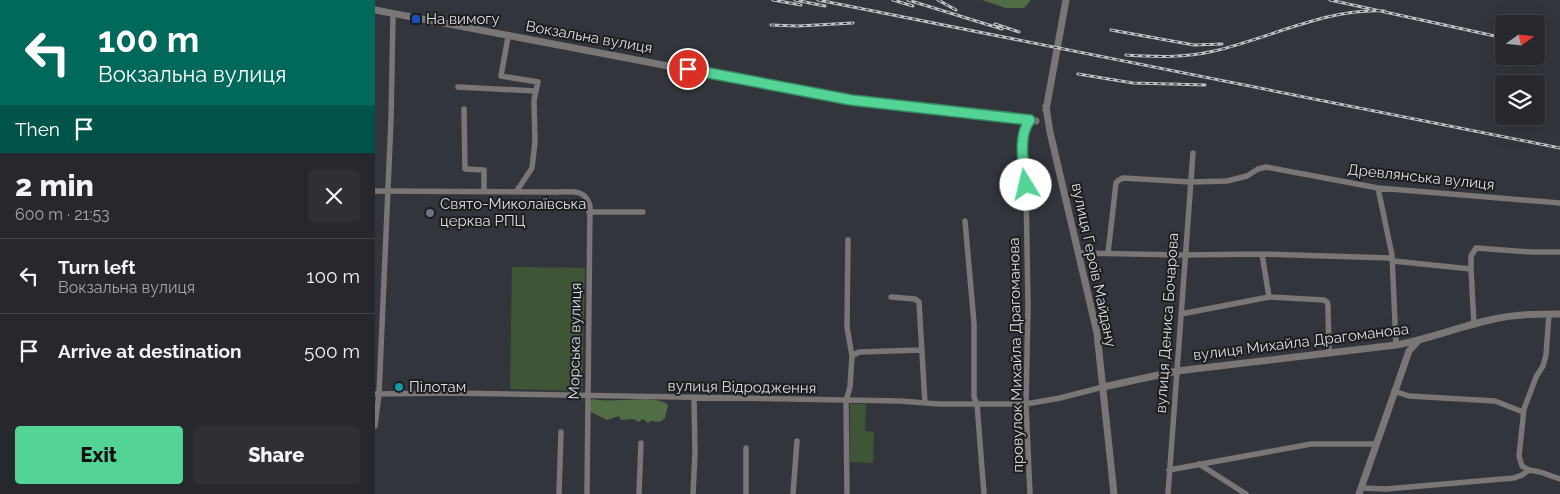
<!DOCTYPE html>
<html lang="en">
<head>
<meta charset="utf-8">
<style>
	:root { --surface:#26282d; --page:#2e3035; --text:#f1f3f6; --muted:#a4a6aa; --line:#424449; --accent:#54d396 }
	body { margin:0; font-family:Raleway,sans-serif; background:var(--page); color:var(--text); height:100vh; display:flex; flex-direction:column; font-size:19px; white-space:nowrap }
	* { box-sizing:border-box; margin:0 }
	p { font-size:16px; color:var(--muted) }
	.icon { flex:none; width:28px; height:28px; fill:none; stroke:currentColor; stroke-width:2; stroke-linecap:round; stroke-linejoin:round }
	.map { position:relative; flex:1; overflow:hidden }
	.details { display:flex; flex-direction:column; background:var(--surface); width:375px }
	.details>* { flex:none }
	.top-card { background:#00695c; color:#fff; overflow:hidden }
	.needle { width:32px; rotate:75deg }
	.controls { position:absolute; left:1120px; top:15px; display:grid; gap:10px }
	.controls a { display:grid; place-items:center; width:50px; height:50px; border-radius:5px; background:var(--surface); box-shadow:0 5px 20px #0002,0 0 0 1px var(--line); font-size:25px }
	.pin { position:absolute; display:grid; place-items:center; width:42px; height:42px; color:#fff; margin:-21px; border:2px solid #fff; border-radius:50%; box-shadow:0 1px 5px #0007 }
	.me { position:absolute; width:55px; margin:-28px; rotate:351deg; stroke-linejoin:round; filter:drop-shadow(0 0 4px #0008) }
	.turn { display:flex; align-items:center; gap:18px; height:105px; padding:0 15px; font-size:22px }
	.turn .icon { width:65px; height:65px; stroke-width:2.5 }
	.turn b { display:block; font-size:35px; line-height:42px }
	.then { display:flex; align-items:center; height:48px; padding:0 15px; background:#0003; gap:10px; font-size:19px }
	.round { display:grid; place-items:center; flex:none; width:52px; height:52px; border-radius:5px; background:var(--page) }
	.overview { display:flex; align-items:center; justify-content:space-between; height:85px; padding:0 15px }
	h1 { font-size:30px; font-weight:800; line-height:38px }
	.button { display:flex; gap:10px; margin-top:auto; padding:10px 15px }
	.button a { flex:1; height:58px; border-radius:5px; background:var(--accent); color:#111; font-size:20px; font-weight:800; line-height:58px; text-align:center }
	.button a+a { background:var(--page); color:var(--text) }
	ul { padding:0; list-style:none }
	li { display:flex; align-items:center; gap:15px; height:75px; padding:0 15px; border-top:1px solid var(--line) }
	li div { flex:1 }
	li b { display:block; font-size:19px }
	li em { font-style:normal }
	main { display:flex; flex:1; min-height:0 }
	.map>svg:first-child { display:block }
</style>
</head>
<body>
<main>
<section class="details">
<div class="top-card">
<div class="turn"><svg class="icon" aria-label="left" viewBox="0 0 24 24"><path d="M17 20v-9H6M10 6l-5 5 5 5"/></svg><div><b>100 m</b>Вокзальна вулиця</div></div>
<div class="then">Then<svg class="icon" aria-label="arrive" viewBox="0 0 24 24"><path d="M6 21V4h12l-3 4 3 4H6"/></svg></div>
</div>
<div class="overview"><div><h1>2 min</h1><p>600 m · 21:53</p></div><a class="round"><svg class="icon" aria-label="close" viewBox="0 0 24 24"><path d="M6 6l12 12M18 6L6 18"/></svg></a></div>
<ul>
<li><svg class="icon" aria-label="left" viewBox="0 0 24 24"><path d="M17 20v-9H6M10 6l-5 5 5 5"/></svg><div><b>Turn left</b><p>Вокзальна вулиця</p></div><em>100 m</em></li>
<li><svg class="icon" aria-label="arrive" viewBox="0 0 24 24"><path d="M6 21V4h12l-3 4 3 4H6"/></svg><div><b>Arrive at destination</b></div><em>500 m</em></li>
</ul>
<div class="button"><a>Exit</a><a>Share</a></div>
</section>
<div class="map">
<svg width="1185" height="494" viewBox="0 0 1185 494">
	<rect width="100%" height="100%" fill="#32363c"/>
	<!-- green -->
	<path fill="#405536" d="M137 267 210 268 207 391 135 389Z
		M475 404H491L490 431 499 432 498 463 475 462Z"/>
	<!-- forest -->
	<path fill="#516d45" d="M607 0H656L649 8H631Z
		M218 399C235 404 281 393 293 405L290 418 285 422 276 421 273 423 268 419 264 422 258 419 246 420 244 416 232 420 214 411 215 401Z"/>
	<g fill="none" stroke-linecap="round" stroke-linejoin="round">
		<!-- minor -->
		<path stroke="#7a7576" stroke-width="5.5" d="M133 37 126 76 163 82 159 100 160 142 157 168 141 192
			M83 87 161 91
			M89 109 90 169 109 170V192
			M655 120 650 128 647 163 651 185 653 306 651 404 655 494
			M1003 188 1017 255 1021 345
			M0 191 181 192C196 192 210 188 215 206L212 494
			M214 212H268
			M590 221 599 323V397L602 404 609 494
			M704 253 809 255 887 254 1015 258 1018 261 1096 269V256L1101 248 1155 252H1185
			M733 253 741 183 744 180 748 178 816 182 852 181 872 176 883 169 891 167 1003 188 1185 203
			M887 254 894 297
			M1096 269 1099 325
			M516 297 540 299 544 302 550 403
			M806 314 894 297 949 300 952 302 953 306 954 353
			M477 356 484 352 546 350
			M1019 391 1034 396 1120 401 1148 412
			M0 394 72 393 525 401 564 404H651L685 398 728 387
			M0 426 4 394 16 120 18 15
			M824 464 871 494
			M794 470 936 444H1001
			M1154 470 1147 466 1144 456 1149 409 1161 377 1168 366 1171 355 1174 314
			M987 488 1011 489 1139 478 1147 475 1154 470 1165 472 1185 479
			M184 494 186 432
			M264 494 266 443
			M318 494 320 453 319 398
			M371 494V448
			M418 494 422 441
			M472 494 471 401 475 387 477 356 472 327 473 240
			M793 494 818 153"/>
		<!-- tertiary -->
		<path stroke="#7a7576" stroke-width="7" d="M0 10 456 97 492 102 661 121
			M671 107 675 132 722 333 739 494
			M671 110 691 0
			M728 387 802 371 1021 345C1054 339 1086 326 1119 319 1140 314 1163 314 1185 314
			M984 494 1034 351 1042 342"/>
		<defs>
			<path id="rail" d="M398 0 426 5
				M420 0 450 6
				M443 0 1185 148
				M518 0 538 6
				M533 0 627 29
				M563 0 581 10
				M955 0 1129 38
				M620 24 644 32
				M396 25 423 26 478 23
				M736 30 819 45 847 44
				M751 55C781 57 809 58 839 51 896 38 950 8 1010 11
				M703 74 758 83 830 85"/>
		</defs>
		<!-- rail casing -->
		<use href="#rail" stroke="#bec1c5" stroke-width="3"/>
		<!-- rail -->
		<use href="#rail" stroke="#1c1d20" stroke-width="1" stroke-dasharray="4" stroke-linecap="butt"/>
	</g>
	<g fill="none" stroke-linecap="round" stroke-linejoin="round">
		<defs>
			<path id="route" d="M313 69 476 100 655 120C642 136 649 167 651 185"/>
		</defs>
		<!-- route casing -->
		<use href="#route" stroke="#378962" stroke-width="12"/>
		<!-- route -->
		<use href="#route" stroke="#54d396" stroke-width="9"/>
	</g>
	<!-- markers -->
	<rect fill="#1a4fb4" stroke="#1c1d20" stroke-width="2" x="36" y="14" width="10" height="10" rx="2.5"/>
	<circle fill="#6b7280" stroke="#1c1d20" stroke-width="2" cx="55" cy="213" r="5"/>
	<circle fill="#0f9aa8" stroke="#1c1d20" stroke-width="2" cx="24" cy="387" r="5"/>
	<g text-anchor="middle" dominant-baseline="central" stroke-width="4" stroke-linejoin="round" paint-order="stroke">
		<!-- poi labels -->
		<g font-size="15" fill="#dcdee2" stroke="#1c1d20" text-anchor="start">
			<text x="51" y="19">На вимогу</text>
			<text x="65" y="204">Свято-Миколаївська<tspan x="65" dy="17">церква РПЦ</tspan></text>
			<text x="34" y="387">Пілотам</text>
		</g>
		<!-- street labels -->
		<g font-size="15" fill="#dcdee2" stroke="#1c1d20">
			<text transform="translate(214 37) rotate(10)">Вокзальна вулиця</text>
			<text transform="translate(1046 177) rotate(6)">Древлянська вулиця</text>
			<text transform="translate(719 265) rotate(78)">вулиця Героїв Майдану</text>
			<text transform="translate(792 323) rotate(-86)">вулиця Дениса Бочарова</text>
			<text transform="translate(200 341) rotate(-89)">Морська вулиця</text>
			<text transform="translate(926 342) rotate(-7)">вулиця Михайла Драгоманова</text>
			<text transform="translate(641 355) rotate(-91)">провулок Михайла Драгоманова</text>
			<text transform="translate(367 387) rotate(1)">вулиця Відродження</text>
		</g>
	</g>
</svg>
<div class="controls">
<a><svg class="needle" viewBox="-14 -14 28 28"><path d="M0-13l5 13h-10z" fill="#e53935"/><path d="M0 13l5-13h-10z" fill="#a4a6aa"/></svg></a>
<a><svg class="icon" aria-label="layers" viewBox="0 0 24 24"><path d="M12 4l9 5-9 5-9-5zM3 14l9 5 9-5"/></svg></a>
</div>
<div class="pin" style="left:313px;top:69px;background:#d93025"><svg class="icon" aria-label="arrive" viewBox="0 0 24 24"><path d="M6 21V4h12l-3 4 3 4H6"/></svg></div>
<svg class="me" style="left:651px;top:185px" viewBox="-20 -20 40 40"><circle r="19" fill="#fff"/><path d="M0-13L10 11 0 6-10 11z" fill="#54d396"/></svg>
</div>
</main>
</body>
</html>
